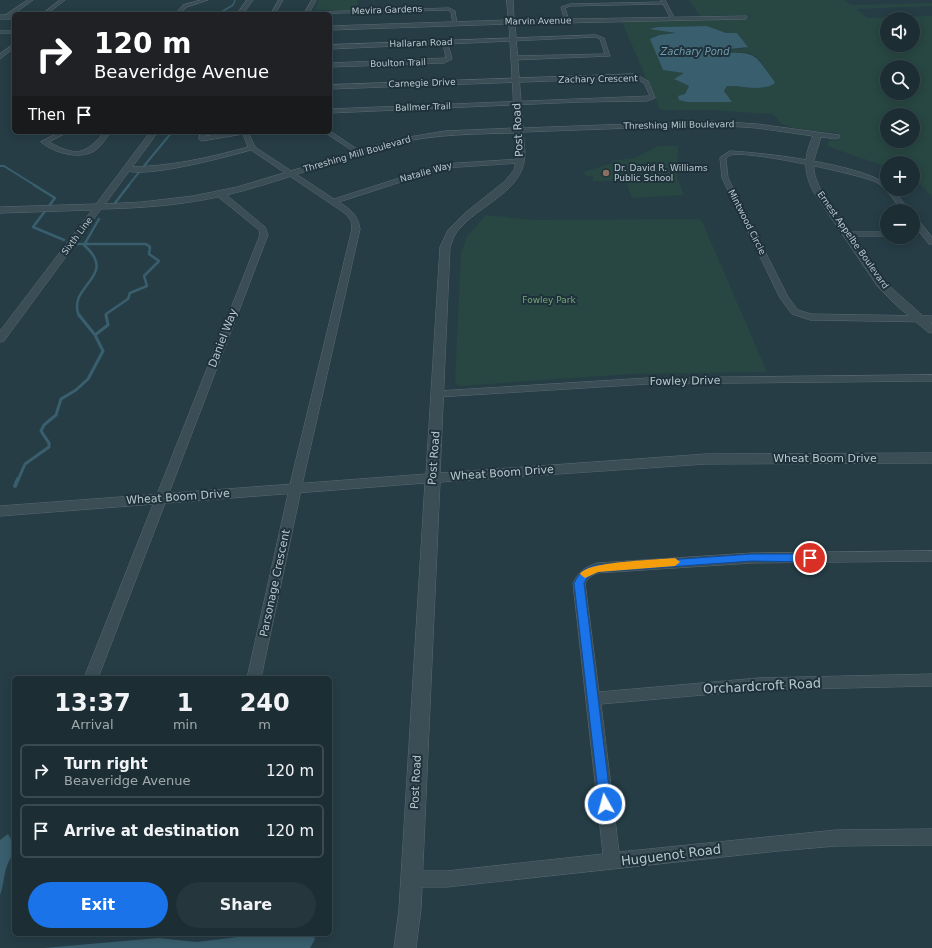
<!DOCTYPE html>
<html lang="en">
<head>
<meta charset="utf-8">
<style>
	:root { --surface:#1c2e34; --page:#25363c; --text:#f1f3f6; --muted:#a0a8ac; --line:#3a4a4f; --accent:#1a73e8 }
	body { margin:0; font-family:"DejaVu Sans",sans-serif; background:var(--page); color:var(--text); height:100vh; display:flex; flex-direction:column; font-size:15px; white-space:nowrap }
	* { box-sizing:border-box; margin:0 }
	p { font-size:13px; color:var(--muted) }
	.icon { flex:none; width:22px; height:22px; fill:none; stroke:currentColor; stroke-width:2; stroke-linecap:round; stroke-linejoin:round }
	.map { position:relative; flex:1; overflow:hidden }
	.details { position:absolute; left:12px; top:676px; width:320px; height:260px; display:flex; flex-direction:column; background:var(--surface); border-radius:6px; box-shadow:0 2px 10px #0003,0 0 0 1px var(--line) }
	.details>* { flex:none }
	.hud { position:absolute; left:12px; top:12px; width:320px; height:122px; border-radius:6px; box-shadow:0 2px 10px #0003,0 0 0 1px var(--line); background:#202124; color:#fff; overflow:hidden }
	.controls { position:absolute; left:880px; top:12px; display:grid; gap:8px }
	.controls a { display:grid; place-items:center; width:40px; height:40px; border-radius:50%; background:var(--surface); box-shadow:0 2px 10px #0003,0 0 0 1px var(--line); font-size:20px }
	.pin { position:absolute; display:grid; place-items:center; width:34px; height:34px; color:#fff; margin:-17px; border:2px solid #fff; border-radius:50%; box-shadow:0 1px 4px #0007 }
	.me { position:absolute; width:44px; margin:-22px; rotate:353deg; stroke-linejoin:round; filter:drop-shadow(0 0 3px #0008) }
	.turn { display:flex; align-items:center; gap:14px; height:84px; padding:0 16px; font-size:18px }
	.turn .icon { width:52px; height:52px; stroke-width:2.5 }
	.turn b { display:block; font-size:28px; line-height:34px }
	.then { display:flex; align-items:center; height:38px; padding:0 16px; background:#0003; gap:8px; font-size:15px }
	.eta { display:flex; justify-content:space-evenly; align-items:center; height:68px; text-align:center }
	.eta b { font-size:24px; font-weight:800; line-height:28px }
	.action { display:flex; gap:8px; margin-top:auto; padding:8px 16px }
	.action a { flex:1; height:46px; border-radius:24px; background:var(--accent); color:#fff; font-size:16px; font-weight:800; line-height:46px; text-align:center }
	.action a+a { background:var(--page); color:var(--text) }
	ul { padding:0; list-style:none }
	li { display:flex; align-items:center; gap:12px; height:54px; margin:0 8px 6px; padding:0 8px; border:2px solid var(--line); border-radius:6px }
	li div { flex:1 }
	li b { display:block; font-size:15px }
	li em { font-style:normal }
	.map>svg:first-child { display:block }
</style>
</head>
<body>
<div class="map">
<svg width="932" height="948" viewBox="0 0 932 948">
	<rect width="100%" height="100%" fill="#263d46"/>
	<!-- green -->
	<path fill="#284742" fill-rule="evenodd" d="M319 0H358L357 10H314Z
		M689 0H844L852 5 932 3V6L856 9 867 18 932 16V197L913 176V163H887V167L827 146 829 140 838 141 839 133C824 131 796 130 783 124 778 122 777 116 772 114L709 110H660L622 22 747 19 751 17 747 15 700 16ZM887 19H913V45H887ZM707 26 726 33H737L747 45 743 49 719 50C729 57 743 49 754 55 762 60 769 76 774 84 760 92 743 86 727 86L724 91 727 94H685L689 86 675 80 685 73 653 36 676 33 649 29 658 27ZM887 67H913V93H887ZM887 115H913V141H887Z
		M658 146H678L677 178 684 195 632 198 626 181H593V175L587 177 584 172 613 163 612 161 635 158Z
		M486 215 532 220 701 219 767 372 630 374 459 386 455 383 461 253 467 236Z"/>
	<!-- water -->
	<path fill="#395e6d" d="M707 26 726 33H737L748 47 720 50 723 53C759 52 754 55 775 82L774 84C759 92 743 85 727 86L724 91 732 102H687L679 100 678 96 685 94 689 86 674 79 684 73 663 70 650 39 659 35 676 33 649 29 658 27Z
		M8 834C21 853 8 856 5 873 3 881 3 888 0 895V840Z
		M261 934H313L315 939 310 948H44L158 938 197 942Z"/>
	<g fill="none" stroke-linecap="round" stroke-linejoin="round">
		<!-- stream-far4 -->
		<path stroke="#395e6d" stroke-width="1.5" d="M218 14 233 5 235 0"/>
		<!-- stream-far3 -->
		<path stroke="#395e6d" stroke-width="2" d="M0 166H4L36 186
			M144 166 172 132
			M128 186 140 171"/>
		<!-- stream-far2 -->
		<path stroke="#395e6d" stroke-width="2.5" d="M34 185 55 198 33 227 64 240
			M115 203 129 185
			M78 244H146L150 247 149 254 159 261 144 276 147 286 130 293 128 299 106 314V316
			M79 316C66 285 120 277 84 245L99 219"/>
		<!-- stream-far1 -->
		<path stroke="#395e6d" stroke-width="3" d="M79 315 95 335
			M18 480 25 464 49 447V443L41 431 44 425 56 415 61 399 76 390 88 379 103 351 95 335 108 325 106 315"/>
		<!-- stream -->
		<path stroke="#395e6d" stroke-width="4" d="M15 486 18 479"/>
		<defs>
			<path id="minor" d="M28 0H33L8 18H4V16Z
				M60 0H65L47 14H42Z
				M201 0H208L187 7 180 14H175L183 5Z
				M279 0H283L275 14H271Z
				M312 0H316L310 12 449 8 455 11 457 24 455 25 453 24 451 12 448 10 304 14Z
				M661 0H665L675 19H671L663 4 570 6 565 8 569 21 567 22 565 21 561 7 570 4 662 2Z
				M0 31H14V33H0Z
				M596 35 604 38 610 56 513 60 510 58 513 56 605 54 600 39 596 37 448 44 452 59 444 63 330 67V63L446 58 443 44 330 49V45Z
				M14 44V48L0 59V54Z
				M635 74 648 81 655 98 647 101 580 102 330 113V109L650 96 644 83 634 78 330 89V85Z
				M330 131 360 151V153H356L324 132Z
				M60 132H68L49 142C77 157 84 155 105 132H111C106 138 101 147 94 151 80 160 53 153 41 142Z
				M201 132H207L206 136 233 132H248L255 147 334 199 443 164 520 159 523 161 520 163 444 168 339 202C350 209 358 215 360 229L304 476 261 678H247L292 476 352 229 351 221 346 214 251 150C230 156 138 181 123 169L126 167C168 167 208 158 248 147L243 134 202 141 199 139Z
				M730 151C768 153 857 164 887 184V189H893L910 211H902C894 201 887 188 876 182 858 174 747 150 731 155 729 156 728 157 726 159L728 178 788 297 798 310 811 314 932 316V322L810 320 792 314 780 298 722 178 720 158Z
				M217 192H223L265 227 268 235 98 678H84L260 235 259 230 217 196Z
				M913 217H916L932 237V244H929L913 224Z
				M844 232H887V236H844Z
				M932 375V381L648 384 438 397 433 394 438 391 648 378Z
				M932 551V561L752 563 597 573 590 577 585 583 599 692 759 678 932 674V686L759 690 601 704 619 852 836 830 932 829V845L836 846 778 851 447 887H411L405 885 403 879 405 873 411 871H447L603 854 573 583C579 571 585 567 597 563L752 553Z"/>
			<path id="tertiary" d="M247 0H253L243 14H237Z
				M507 0H513L514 20 747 16V18L745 19 515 24 523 128 711 121 757 124 839 135 840 137 836 139 821 137 813 163 815 176 821 191 886 283 932 324V333L928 332 897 306 878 287 813 191C803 171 804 156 813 136L757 128 711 125 523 132C524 144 527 158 522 169 512 196 472 210 456 233 453 237 452 243 450 247L440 473 706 454 932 453V463L706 464 440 482 421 909 416 948H394L399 909 425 483 0 516V506L426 474 440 247 448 230 465 213 505 181 514 170 516 161 515 133C476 134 436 134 398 143 345 156 294 177 242 191 196 204 149 208 101 209L4 341 0 342V331L92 210 0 213V207L96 204 150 132H158L105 204 142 202 193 196 237 187 397 139 445 131 515 128 509 24 330 30V26L508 20Z
				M0 15H14V19H0Z"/>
		</defs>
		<!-- minor casing -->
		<use href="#minor" stroke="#596a72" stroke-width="1"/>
		<!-- tertiary casing -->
		<use href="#tertiary" stroke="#596a72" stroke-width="1"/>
		<!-- minor -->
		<use href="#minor" fill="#3b4d55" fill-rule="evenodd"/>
		<!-- tertiary -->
		<use href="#tertiary" fill="#3b4d55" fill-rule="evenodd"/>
	</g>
	<!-- route -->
	<path fill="#1a73e8" stroke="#114b97" d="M752 554H810L815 558 810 562 752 561 597 572 587 578 584 583 611 804 609 808 605 810 600 808 574 583C580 572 584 568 597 565Z"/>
	<!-- slow -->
	<path fill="#f59e0b" d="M675 558 680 562 675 566 598 572 585 578 580 574C587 561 658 560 675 558Z"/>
	<!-- markers -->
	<circle fill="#8d6e63" stroke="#1f323b" stroke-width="1.5" cx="606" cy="173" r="4"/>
	<g text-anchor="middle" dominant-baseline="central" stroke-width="4" stroke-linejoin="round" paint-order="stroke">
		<!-- far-street labels -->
		<g font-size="9" fill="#b9c7ce" stroke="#1f323b">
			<text transform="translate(387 10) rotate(-2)">Mevira Gardens</text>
			<text transform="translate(538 21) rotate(-1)">Marvin Avenue</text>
			<text transform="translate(421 43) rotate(-2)">Hallaran Road</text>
			<text transform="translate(398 63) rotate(-2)">Boulton Trail</text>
			<text transform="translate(598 79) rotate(-1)">Zachary Crescent</text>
			<text transform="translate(422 83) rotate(-2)">Carnegie Drive</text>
			<text transform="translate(423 107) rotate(-2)">Ballmer Trail</text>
			<text transform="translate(679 125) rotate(-1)">Threshing Mill Boulevard</text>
			<text transform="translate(357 154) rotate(-16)">Threshing Mill Boulevard</text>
			<text transform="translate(426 172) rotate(-16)">Natalie Way</text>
			<text transform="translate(747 222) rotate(63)">Mintwood Circle</text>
			<text transform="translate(77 236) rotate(-53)">Sixth Line</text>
			<text transform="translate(853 240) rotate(55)">Ernest Appelbe Boulevard</text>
		</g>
		<!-- far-poi labels -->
		<g font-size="9" fill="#b9c7ce" stroke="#1f323b" text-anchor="start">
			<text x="614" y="168">Dr. David R. Williams<tspan x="614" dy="10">Public School</tspan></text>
		</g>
		<!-- far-park labels -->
		<g font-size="9" fill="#78a575" stroke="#1f323b">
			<text x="549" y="300">Fowley Park</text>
		</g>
		<!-- far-water labels -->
		<g font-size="10" font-style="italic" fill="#709daf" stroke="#1f323b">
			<text x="695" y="51">Zachary Pond</text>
		</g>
		<!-- street labels -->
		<g font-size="11" fill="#b9c7ce" stroke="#1f323b">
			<text transform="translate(518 130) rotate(-93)">Post Road</text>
			<text transform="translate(223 338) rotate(-69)">Daniel Way</text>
			<text transform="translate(685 381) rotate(-1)">Fowley Drive</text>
			<text transform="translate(434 458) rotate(-86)">Post Road</text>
			<text x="825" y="458">Wheat Boom Drive</text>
			<text transform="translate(502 473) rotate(-4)">Wheat Boom Drive</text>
			<text transform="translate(178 497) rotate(-4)">Wheat Boom Drive</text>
			<text transform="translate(275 583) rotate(-78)">Parsonage Crescent</text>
			<text transform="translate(416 782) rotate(-87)">Post Road</text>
		</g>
		<!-- near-street labels -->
		<g font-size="13" fill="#b9c7ce" stroke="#1f323b">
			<text transform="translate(762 686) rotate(-3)">Orchardcroft Road</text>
			<text transform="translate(671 855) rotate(-7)">Huguenot Road</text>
		</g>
	</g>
</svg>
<div class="controls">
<a><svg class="icon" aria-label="sound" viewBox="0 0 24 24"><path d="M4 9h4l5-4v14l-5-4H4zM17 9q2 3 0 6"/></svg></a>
<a><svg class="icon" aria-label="search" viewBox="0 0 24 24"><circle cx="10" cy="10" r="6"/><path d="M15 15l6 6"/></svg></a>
<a><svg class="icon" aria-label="layers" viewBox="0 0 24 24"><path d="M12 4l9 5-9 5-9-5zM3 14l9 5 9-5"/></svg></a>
<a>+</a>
<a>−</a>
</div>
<div class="pin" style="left:810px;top:558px;background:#d93025"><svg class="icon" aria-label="arrive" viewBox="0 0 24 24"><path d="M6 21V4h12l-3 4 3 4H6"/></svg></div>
<svg class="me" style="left:605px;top:804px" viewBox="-20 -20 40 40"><circle r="17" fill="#1a73e8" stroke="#fff" stroke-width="3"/><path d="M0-11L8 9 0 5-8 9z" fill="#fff"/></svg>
<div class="hud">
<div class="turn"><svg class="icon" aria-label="right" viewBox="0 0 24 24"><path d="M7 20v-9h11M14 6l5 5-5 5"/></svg><div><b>120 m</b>Beaveridge Avenue</div></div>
<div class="then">Then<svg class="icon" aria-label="arrive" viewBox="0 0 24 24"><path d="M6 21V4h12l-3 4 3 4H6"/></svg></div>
</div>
<section class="details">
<div class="eta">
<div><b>13:37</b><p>Arrival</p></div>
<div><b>1</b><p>min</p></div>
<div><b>240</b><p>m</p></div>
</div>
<ul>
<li><svg class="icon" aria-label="right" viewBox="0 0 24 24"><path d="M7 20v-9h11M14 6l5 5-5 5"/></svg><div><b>Turn right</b><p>Beaveridge Avenue</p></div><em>120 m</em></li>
<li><svg class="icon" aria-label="arrive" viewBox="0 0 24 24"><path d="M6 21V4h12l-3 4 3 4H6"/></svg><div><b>Arrive at destination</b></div><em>120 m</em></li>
</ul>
<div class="action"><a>Exit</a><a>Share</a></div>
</section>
</div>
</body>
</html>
